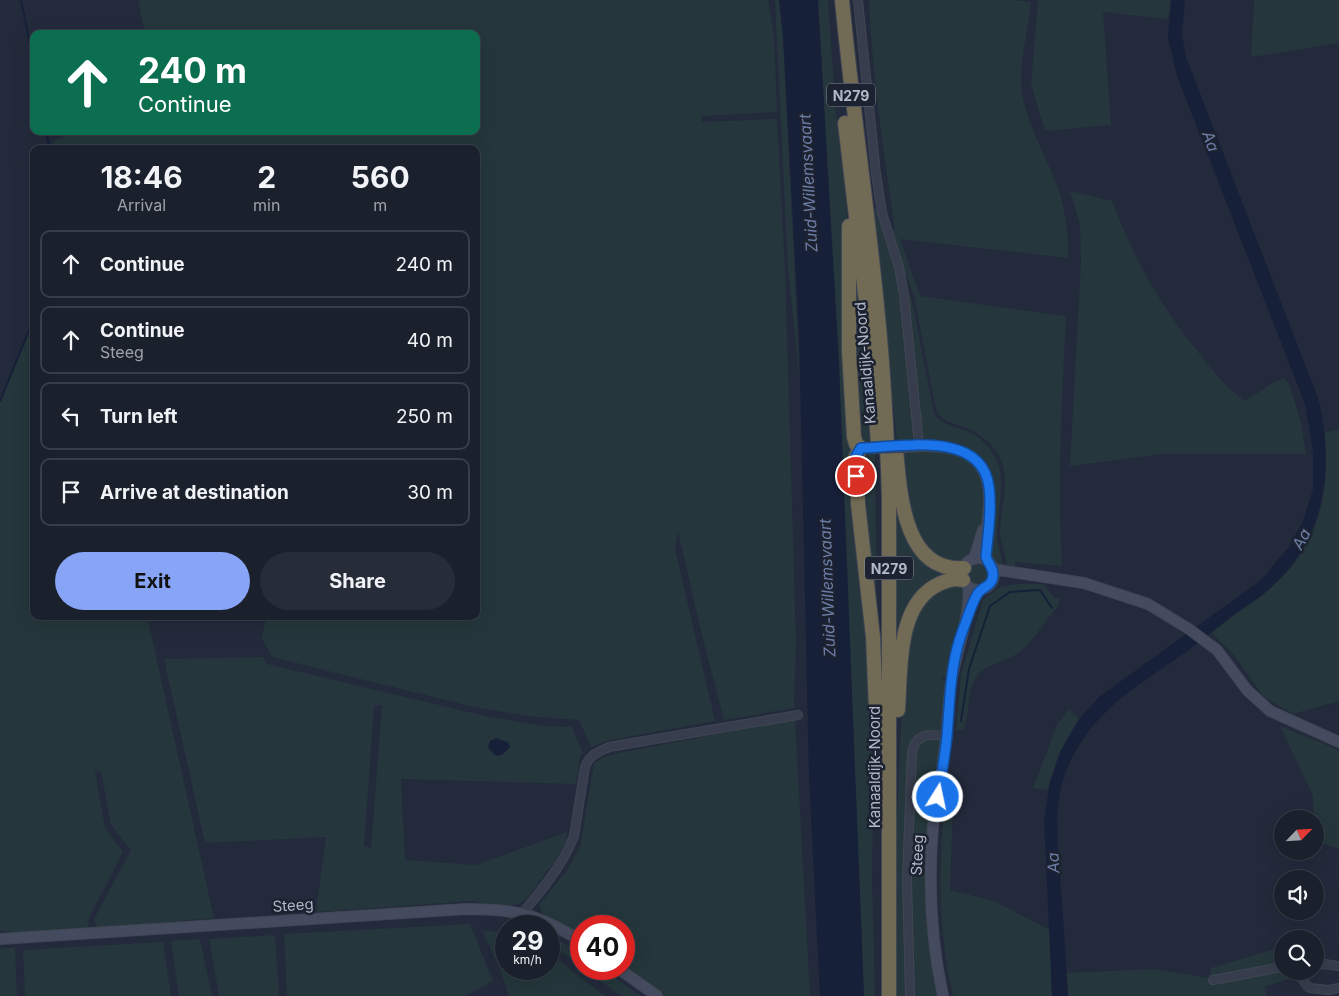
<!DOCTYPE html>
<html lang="en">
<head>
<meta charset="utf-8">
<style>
	:root { --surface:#1a202c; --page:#272d38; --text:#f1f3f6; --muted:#9fa3a9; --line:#383e48; --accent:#88a4f6 }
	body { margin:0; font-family:Inter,sans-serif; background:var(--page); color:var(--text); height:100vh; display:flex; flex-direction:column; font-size:19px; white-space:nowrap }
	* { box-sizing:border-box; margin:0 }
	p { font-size:16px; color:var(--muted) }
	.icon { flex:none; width:28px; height:28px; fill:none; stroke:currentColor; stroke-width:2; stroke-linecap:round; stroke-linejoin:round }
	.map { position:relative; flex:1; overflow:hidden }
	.panel { position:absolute; left:30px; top:145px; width:450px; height:475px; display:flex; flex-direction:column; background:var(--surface); border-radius:10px; box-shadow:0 5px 20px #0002,0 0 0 1px var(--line) }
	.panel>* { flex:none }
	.banner { position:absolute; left:30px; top:30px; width:450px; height:105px; border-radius:10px; box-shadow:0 5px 20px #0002,0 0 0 1px var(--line); background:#0b6e4f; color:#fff; overflow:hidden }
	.needle { width:32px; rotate:65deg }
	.tools { position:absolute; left:1274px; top:810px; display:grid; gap:10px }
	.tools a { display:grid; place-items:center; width:50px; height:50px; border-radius:50%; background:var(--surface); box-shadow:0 5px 20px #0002,0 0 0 1px var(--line); font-size:25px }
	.speed { position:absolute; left:495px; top:915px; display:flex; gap:10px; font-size:25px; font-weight:700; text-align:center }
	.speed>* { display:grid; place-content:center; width:65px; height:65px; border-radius:50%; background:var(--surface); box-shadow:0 5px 20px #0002,0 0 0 1px var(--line); line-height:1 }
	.speed small { font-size:12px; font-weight:400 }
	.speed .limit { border:8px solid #d22; background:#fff; color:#111 }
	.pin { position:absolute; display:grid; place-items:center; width:42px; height:42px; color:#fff; margin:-21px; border:2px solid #fff; border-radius:50%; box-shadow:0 1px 5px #0007 }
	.me { position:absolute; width:55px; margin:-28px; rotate:10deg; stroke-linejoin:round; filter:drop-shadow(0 0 4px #0008) }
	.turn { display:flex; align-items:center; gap:18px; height:105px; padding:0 25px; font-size:22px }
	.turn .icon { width:65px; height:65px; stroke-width:2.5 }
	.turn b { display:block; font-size:35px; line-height:42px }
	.eta { display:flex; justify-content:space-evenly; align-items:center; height:85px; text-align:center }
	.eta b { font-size:30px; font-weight:700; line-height:35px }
	.primary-button { display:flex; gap:10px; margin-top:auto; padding:10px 25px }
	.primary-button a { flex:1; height:58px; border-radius:30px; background:var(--accent); color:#111; font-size:20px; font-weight:700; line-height:58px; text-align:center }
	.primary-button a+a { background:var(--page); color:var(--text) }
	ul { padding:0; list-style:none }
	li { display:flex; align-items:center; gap:15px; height:68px; margin:0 10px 8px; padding:0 15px; border:2px solid var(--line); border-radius:10px }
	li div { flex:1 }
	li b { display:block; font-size:19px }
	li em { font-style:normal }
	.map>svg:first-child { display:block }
</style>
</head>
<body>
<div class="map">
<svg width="1339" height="996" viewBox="0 0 1339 996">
	<rect width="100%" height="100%" fill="#232a3b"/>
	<!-- green -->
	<path fill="#25373c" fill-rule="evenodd" d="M138 0H768L774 36 777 112 701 116 702 122 777 119 785 269 796 641 794 708 724 720 700 627 678 531 675 549 715 721 610 740 591 747 579 720 528 716 474 707 272 657 262 639 266 616H476V149H51L50 144 72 131H476V34H145Z
		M775 0H779L783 36 800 382 788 269Z
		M818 0H828L836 116 846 198 874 728 872 881 875 996H864L837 353Z
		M869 0H1012L1031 2C1028 32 1018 64 1022 93 1028 129 1049 160 1060 194 1066 215 1069 237 1068 258L900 239 920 296 1066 316C1062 399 1057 483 1062 566L1015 562V567L1006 564C1006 553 1000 543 1000 531 1002 492 1018 461 978 434 964 424 945 426 936 410L914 296 890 234 895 229C884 153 872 77 869 0Z
		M1038 0H1171L1168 19 1103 12 1111 125 1045 131 1031 84Z
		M1254 0H1339V43L1251 57Z
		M1070 191 1112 201C1132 254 1159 304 1195 348 1210 367 1224 387 1245 401L1278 380 1285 379 1289 384 1301 423 1306 454H1162L1070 466 1081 262 1080 224Z
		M879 209 900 282 915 433 911 440 897 441 873 210Z
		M852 215 874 442H863L858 438Z
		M905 281 913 305 934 413C943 428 959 426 973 434 1014 461 999 493 997 532 996 545 1004 555 1002 569 996 567 991 563 989 557 988 551 990 543 990 538 992 518 997 496 991 477 978 432 934 452 920 435Z
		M34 317V616H147L214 918 97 928 94 919 131 850 111 825 101 771 95 772 105 828 123 852 89 918 88 929 29 933 0 931V397Z
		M1339 429V701L1293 714 1263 696 1234 655 1212 633C1234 614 1260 598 1281 578 1321 541 1331 484 1324 433Z
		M893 442 911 539 960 572 933 584 901 643 895 718Z
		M912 450C966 448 995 465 982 523 980 533 980 549 972 556 964 565 955 564 944 563L915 537 898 451Z
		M875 452 877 652 858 461 863 453Z
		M968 574a10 10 0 1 1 20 0a10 10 0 1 1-20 0Z
		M1018 584H1043L1055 598 1060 599 1057 607C1046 620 1036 637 1023 649 1010 662 985 662 975 679 966 695 971 714 963 730H956L961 674 983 600 1000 587Z
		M941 585 964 586 966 594 949 676 941 677V679L946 681 942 729 914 740 908 996H893L894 885 904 659 909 624Z
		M263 657 267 664 485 716 543 726 572 727 583 754 580 756 576 784 401 779 405 860 476 865 567 832 566 842 554 862 528 897 520 903 506 907 473 901 316 912 326 837 205 843 164 659ZM382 705 371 848 364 846 374 706Z
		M1069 709 1079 719C1064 741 1054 764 1048 790L1033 788 1057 725Z
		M795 719 810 996H664L624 967V926H581V937L544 917 539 905 567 870 580 847 594 764 602 758 614 754Z
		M1280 726 1339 750V849L1325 844H1315L1313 796Z
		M936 737 942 742 930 833 940 996H912L909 925 914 753 919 741Z
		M945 802 953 803 950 890 994 901 1050 930 1052 996H953C938 931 938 867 945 802Z
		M470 924 493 981 465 996H287L284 934Z
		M482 930 506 933V969H549V953L605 996H509L500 969Z
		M549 934 581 954V966L549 943Z
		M275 935 279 996H219L209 939Z
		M200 939 212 996H179L171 941Z
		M163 942 171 996H25L23 950Z
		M1282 947V964L1211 978V984L1282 971H1301L1299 976 1264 987 1267 996H1068L1066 973 1154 969 1210 978 1211 968Z
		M0 948H15L17 996H0Z
		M585 969H602L641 996H621Z"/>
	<!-- water -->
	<path fill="#172039" d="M779 0H818L839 362 864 996H820L809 776 799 333 783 36Z
		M1171 0H1185L1182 34 1186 57 1318 398C1336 469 1325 542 1267 591 1255 602 1240 609 1227 620 1208 635 1190 650 1170 663 1123 695 1084 721 1064 777 1052 814 1059 853 1061 890 1064 925 1066 961 1068 996H1052L1044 818 1050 782 1060 752 1079 719 1099 697 1261 580 1288 548 1303 521 1313 489V452L1305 404 1177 76 1168 38Z
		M496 738 508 742 510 747 502 755 496 756 488 748 490 741Z"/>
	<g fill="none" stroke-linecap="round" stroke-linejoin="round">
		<!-- stream -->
		<path stroke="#172039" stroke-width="2" d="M21 0 34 65
			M46 131 49 146
			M0 401 34 318
			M961 721 969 669 990 606 1010 592 1040 590 1052 608"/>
		<defs>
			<path id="street" d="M858 0 876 174 882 213 899 267 904 295 919 445
				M523 913C542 889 563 865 574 836L585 767C589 755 599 752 609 747L798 715
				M1315 965 1324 964 1339 966
				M1306 971 1303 980 1309 988 1329 990 1339 988
				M1213 980 1282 967
				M910 996 907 878 912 752C916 733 929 734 947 736"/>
			<path id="secondary" d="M904 447C948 443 992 447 989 504 988 522 984 544 987 561
				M962 574a16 16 0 1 1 32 0a16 16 0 1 1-32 0Z
				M974 559 983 530
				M992 569 1084 583 1148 604 1189 629 1217 650 1247 690 1270 711 1339 742
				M0 939 466 909C517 909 537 914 581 941
				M619 969 657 996
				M943 996C931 940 928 884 933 826 936 800 942 774 945 747 948 726 948 704 951 683 955 656 972 611 968 586"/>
			<path id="highway" d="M842 0C852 106 868 210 878 316 884 376 887 437 889 497V996
				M845 123 871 345 878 444
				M849 226V352L854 437 856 444 861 448 856 456 858 504 873 637 876 709 881 742
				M896 449C900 491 903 573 964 568
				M898 710C901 669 896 602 941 583 949 580 955 578 963 580"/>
		</defs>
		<!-- street casing -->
		<use href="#street" stroke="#404654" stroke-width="10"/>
		<!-- secondary casing -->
		<use href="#secondary" stroke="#404654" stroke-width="12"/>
		<!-- highway casing -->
		<use href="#highway" stroke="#3f4553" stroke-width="16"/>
		<!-- street -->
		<use href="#street" stroke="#373d4c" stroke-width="8"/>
		<!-- secondary -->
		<use href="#secondary" stroke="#454b5e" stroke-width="10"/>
		<!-- highway -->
		<use href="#highway" stroke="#716a54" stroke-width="14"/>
		<defs>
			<path id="secondary-bridge" d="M869 448 904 447"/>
		</defs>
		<!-- secondary-bridge casing -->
		<use href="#secondary-bridge" stroke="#404654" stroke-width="12" stroke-linecap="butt"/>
		<!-- secondary-bridge -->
		<use href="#secondary-bridge" stroke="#454b5e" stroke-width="10"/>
	</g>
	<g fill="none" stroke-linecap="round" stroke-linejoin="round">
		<defs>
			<path id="route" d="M856 476V456L861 448C901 447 982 430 989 487 992 509 988 534 986 556 987 563 994 567 993 576 992 586 984 586 979 592 974 597 967 619 964 627 950 661 950 700 947 736 945 757 941 777 938 797"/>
		</defs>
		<!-- route casing -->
		<use href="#route" stroke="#114b97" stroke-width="12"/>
		<!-- route -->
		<use href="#route" stroke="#1a73e8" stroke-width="9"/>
	</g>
	<g text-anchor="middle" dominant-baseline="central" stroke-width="5" stroke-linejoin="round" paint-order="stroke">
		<!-- shield labels -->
		<g fill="#1c2230" stroke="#858b9a" stroke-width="1">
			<rect x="827" y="83.5" width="48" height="23" rx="4"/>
			<rect x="865" y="556.5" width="48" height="23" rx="4"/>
		</g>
		<g font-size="14" font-weight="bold" fill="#b2b8c7">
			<text x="851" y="95">N279</text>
			<text x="889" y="568">N279</text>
		</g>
		<!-- street labels -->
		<g font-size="15" fill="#b2b8c7" stroke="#1c2230">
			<text transform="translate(865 363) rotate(-95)">Kanaaldijk-Noord</text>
			<text transform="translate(874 767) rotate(-90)">Kanaaldijk-Noord</text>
			<text transform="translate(917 855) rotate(-87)">Steeg</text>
			<text transform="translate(293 905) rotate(-4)">Steeg</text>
		</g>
		<!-- water labels -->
		<g font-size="16" font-style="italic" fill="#6c7da6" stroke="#1c2230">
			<text transform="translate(1211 141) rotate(69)">Aa</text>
			<text transform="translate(808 183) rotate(-93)">Zuid-Willemsvaart</text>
			<text transform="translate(1301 539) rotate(-61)">Aa</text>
			<text transform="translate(827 588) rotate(-92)">Zuid-Willemsvaart</text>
			<text transform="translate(1053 863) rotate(-93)">Aa</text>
		</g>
	</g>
</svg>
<div class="tools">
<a><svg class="needle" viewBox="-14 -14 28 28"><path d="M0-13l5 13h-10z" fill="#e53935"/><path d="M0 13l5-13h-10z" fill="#9fa3a9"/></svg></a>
<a><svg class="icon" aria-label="sound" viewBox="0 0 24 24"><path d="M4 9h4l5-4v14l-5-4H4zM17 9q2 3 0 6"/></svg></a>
<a><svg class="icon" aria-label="search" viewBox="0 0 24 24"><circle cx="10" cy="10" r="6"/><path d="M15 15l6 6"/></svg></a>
</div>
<div class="speed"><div>29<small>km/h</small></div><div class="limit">40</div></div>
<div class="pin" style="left:856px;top:476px;background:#d93025"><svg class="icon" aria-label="arrive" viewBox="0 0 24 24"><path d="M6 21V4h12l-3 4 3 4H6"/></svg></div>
<svg class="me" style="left:938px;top:797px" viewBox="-20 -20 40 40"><circle r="17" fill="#1a73e8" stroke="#fff" stroke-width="3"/><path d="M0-11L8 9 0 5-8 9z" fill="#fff"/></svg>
<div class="banner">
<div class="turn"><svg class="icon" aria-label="ahead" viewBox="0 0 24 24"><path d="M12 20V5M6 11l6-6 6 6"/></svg><div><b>240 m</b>Continue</div></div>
</div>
<section class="panel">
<div class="eta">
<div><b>18:46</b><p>Arrival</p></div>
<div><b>2</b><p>min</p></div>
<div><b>560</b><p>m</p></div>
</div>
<ul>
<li><svg class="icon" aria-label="ahead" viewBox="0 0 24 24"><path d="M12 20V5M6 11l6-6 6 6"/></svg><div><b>Continue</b></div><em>240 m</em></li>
<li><svg class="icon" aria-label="ahead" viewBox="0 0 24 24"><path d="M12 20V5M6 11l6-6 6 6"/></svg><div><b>Continue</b><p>Steeg</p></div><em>40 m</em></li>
<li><svg class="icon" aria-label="left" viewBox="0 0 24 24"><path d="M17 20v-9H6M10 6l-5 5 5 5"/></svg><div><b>Turn left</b></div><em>250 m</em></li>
<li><svg class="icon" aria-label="arrive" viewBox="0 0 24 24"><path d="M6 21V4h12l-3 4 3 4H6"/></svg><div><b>Arrive at destination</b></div><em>30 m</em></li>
</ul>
<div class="primary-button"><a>Exit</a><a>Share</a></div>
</section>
</div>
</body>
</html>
